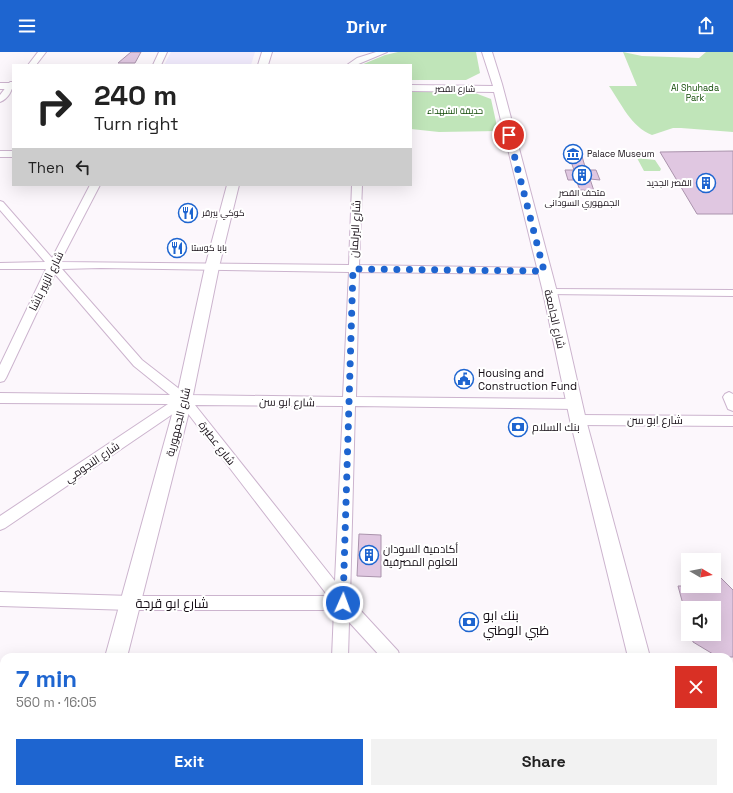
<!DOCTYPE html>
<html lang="en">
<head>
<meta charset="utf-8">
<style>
	:root { --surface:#fff; --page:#f2f2f2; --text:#222; --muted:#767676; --accent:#1e65d0 }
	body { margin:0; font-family:"Space Grotesk",Cairo,sans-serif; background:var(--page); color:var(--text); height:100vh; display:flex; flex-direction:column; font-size:15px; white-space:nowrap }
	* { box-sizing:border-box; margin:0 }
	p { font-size:13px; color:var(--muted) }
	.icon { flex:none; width:22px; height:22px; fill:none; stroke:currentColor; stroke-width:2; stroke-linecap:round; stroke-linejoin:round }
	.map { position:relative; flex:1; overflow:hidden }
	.sheet { position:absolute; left:0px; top:601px; width:733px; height:140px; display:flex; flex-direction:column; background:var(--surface); border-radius:12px 12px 0 0; box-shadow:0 4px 16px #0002 }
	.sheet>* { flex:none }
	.hud { position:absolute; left:12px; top:12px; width:400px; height:122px; border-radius:0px; box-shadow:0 4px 16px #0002; background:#fff; color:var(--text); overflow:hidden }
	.needle { width:26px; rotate:100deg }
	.fabs { position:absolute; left:681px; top:501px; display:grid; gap:8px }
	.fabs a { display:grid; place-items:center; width:40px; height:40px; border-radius:0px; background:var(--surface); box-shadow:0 4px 16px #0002; font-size:20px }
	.pin { position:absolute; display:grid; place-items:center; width:34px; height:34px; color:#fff; margin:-17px; border:2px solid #fff; border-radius:50%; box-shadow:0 1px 4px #0007 }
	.me { position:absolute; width:44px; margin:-22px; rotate:2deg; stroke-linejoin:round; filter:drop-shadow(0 0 3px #0008) }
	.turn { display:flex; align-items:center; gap:14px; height:84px; padding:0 16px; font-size:18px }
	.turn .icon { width:52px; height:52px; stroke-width:2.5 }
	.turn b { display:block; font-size:28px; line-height:34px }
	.then { display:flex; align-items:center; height:38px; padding:0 16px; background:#0003; gap:8px; font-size:15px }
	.round { display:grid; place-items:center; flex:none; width:42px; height:42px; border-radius:0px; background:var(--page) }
	.summary { display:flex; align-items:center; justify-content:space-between; height:68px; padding:0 16px }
	h1 { font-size:24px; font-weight:700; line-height:30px; color:var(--accent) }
	.action { display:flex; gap:8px; margin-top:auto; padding:8px 16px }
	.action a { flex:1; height:46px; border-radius:0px; background:var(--accent); color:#fff; font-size:16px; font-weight:700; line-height:46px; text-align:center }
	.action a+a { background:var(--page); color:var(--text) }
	header { display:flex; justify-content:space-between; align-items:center; height:52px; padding:0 16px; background:var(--accent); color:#fff; font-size:18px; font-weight:700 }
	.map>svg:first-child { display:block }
</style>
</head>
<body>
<header><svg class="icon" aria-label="menu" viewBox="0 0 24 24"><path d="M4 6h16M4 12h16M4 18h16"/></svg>Drivr<svg class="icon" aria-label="share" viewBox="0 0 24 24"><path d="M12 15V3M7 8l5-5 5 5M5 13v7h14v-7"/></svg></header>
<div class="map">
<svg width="733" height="741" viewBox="0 0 733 741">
	<rect width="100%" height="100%" fill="#fcf7fc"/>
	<!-- commercial -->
	<path fill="#f1ebfd" d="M171 0H255L251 13H164Z"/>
	<!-- green -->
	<path fill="#c0e5b9" d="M398 0H476L480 21 466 28H411V13H361L385 3Z
		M623 0 642 4 699 6 706 0H733V80L681 76H673L652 83C631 75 621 51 609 34H637Z
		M411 38H467L491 47 498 79 439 80 411 77Z
		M637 106 655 108 661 117 660 119H644Z"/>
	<!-- building -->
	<path fill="#e0c7e1" stroke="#aa93ac" d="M131 0H141L135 11H118Z
		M733 99V162H697L660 100Z
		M568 101H581L586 118H596L600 128 590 127 594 139 580 138 576 128H568L565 118H574Z
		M359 482 381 483V525L357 524Z
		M714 519 733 538V605H714L713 602 693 590 691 582H714V556H684L678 534H714Z"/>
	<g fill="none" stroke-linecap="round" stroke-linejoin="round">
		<defs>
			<path id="minor" d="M38 0H46L36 13H28Z
				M159 0H167L161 13H153Z
				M376 0H387L356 13H347L357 6Z
				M10 30H13C13 38 8 47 0 50V43Z
				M0 99H13V105H0Z
				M90 133H100L60 210 349 213 352 133H362L359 213 544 216 549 219 544 222 359 220 356 345 574 347 578 349 580 352 578 355 574 357 355 354 350 547 398 599 400 605H381L349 570 348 605H332L334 558H131L0 554V540L131 544H328L183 355 5 476 0 478V464L168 352 0 351V341L170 343 134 314 55 222 6 326 4 329 0 330V313L46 217H0V211L45 210 0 158V149L3 150 52 206ZM101 216 349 220 343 345 187 343 142 308 62 217ZM195 353 343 354 335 529Z
				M550 237 733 238V244L546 242 545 240Z
				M729 340 733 342V359L728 357 723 345 725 342Z
				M578 363 733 364V374L578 373 573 371 572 368 573 365Z
				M325 737H343V741H325Z
				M501 737H521L522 741H502Z"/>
			<path id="major" d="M262 0H272L268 13H258Z
				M482 0H492L502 32 557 240 586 368 650 605H628L570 368 543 240 494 40 411 39V33L493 34Z
				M0 31H13V37H0Z
				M227 133H239L219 215 192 348 127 605H105L176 348 205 215Z
				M65 737H89L88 741H64Z
				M662 737H686L687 741H663Z"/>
		</defs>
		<!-- minor casing -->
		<use href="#minor" stroke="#ccb4ce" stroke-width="2"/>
		<!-- major casing -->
		<use href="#major" stroke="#ccb4ce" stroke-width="2"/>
		<!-- minor -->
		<use href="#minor" fill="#fff" fill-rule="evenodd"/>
		<!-- major -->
		<use href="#major" fill="#fff" fill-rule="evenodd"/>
	</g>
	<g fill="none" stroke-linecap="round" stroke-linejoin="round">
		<!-- route -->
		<path stroke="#1e65d0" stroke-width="7" stroke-dasharray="0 12.6" d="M343 551 353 217 544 219 509 83"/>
	</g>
	<!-- icons -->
	<defs>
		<symbol id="museum-ring" viewBox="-11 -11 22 22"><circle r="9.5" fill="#fff" stroke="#1e65d0" stroke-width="1.5"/><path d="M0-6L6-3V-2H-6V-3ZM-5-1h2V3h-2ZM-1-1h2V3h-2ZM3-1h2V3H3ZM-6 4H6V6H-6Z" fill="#1e65d0"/></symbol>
		<symbol id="building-ring" viewBox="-11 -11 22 22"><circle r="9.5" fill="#fff" stroke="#1e65d0" stroke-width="1.5"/><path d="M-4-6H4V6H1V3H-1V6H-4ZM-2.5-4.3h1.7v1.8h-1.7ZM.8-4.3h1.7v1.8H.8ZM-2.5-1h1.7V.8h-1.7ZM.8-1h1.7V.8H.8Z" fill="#1e65d0"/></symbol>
		<symbol id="restaurant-ring" viewBox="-11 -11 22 22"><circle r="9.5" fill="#fff" stroke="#1e65d0" stroke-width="1.5"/><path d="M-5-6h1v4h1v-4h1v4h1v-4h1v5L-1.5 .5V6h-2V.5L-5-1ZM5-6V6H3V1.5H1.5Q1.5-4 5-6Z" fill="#1e65d0"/></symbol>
		<symbol id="civic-ring" viewBox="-11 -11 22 22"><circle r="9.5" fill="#fff" stroke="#1e65d0" stroke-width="1.5"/><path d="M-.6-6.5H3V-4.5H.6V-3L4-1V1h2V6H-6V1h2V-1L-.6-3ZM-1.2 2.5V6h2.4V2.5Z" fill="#1e65d0"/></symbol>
		<symbol id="bank-ring" viewBox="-11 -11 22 22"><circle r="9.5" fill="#fff" stroke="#1e65d0" stroke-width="1.5"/><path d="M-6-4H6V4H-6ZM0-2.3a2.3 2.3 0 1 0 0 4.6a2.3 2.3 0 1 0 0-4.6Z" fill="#1e65d0"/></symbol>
	</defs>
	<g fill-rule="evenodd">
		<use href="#museum-ring" x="562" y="91" width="22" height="22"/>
		<use href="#building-ring" x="571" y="112" width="22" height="22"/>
		<use href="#building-ring" x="695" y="120" width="22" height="22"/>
		<use href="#restaurant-ring" x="177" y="150" width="22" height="22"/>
		<use href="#restaurant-ring" x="166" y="185" width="22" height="22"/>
		<use href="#civic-ring" x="453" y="316" width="22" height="22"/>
		<use href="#bank-ring" x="507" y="364" width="22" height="22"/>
		<use href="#building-ring" x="358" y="492" width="22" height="22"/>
		<use href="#bank-ring" x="458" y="559" width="22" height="22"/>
	</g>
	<g text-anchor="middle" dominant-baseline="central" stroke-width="4" stroke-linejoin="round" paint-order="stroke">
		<!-- far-park labels -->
		<g font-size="9" fill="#104a05" stroke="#fff">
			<text x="695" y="36">Al Shuhada<tspan x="695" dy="10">Park</tspan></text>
			<text x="455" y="59">حديقة الشهداء</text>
		</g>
		<!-- far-street labels -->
		<g font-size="9" fill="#170f17" stroke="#fff">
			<text x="455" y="37">شارع القصر</text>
		</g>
		<!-- far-poi labels -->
		<g font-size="9" fill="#170f17" stroke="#fff" text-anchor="start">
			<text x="587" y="102">Palace Museum</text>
			<text x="692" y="131" text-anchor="end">القصر الجديد</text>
			<text x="582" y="141" text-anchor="middle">متحف القصر<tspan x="582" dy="10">الجمهوري السودانى</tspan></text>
			<text x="202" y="161">كوكي بيرقر</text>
			<text x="191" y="196">بابا كوستا</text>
		</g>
		<!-- street labels -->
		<g font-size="11" fill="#170f17" stroke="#fff">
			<text transform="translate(355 177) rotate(-87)">شارع البرلمان</text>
			<text transform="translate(46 229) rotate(-64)">شارع الزبير باشا</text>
			<text transform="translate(555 267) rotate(77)">شارع الجامعة</text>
			<text transform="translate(287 350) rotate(1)">شارع ابو سن</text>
			<text x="655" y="368">شارع ابو سن</text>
			<text transform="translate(178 370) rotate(-76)">شارع الجمهورية</text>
			<text transform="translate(217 391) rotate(52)">شارع عطبرة</text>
			<text transform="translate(92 410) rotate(-34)">شارع النجومي</text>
		</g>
		<!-- poi labels -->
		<g font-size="11" fill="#170f17" stroke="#fff" text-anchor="start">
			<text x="478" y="321">Housing and<tspan x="478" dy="13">Construction Fund</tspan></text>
			<text x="532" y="375">بنك السلام</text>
			<text x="383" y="497">أكادمية السودان<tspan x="383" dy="13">للعلوم المصرفية</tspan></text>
		</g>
		<!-- near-street labels -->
		<g font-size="13" fill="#170f17" stroke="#fff">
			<text x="172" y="551">شارع ابو قرجة</text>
		</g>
		<!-- near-poi labels -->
		<g font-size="13" fill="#170f17" stroke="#fff" text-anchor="start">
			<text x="483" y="563">بنك ابو<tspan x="483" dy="15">ظبي الوطني</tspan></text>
		</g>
	</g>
</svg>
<div class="fabs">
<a><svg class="needle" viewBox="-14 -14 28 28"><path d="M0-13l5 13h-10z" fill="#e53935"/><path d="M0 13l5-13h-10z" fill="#767676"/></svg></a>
<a><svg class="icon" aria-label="sound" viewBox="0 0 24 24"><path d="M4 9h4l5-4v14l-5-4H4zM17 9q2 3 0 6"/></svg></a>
</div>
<div class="pin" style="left:509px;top:83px;background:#d93025"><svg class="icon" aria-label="arrive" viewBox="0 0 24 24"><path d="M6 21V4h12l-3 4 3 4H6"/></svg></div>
<svg class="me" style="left:343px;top:551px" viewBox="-20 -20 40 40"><circle r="17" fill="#1e65d0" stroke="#fff" stroke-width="3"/><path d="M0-11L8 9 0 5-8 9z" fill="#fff"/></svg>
<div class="hud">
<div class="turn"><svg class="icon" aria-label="right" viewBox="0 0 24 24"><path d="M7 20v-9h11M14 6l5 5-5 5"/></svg><div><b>240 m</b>Turn right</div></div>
<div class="then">Then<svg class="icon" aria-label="left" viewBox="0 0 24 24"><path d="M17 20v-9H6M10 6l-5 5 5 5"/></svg></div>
</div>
<section class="sheet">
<div class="summary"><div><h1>7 min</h1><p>560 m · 16:05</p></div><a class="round" style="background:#d93025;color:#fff"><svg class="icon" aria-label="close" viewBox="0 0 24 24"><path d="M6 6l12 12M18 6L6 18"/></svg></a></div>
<div class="action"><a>Exit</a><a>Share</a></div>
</section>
</div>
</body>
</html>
